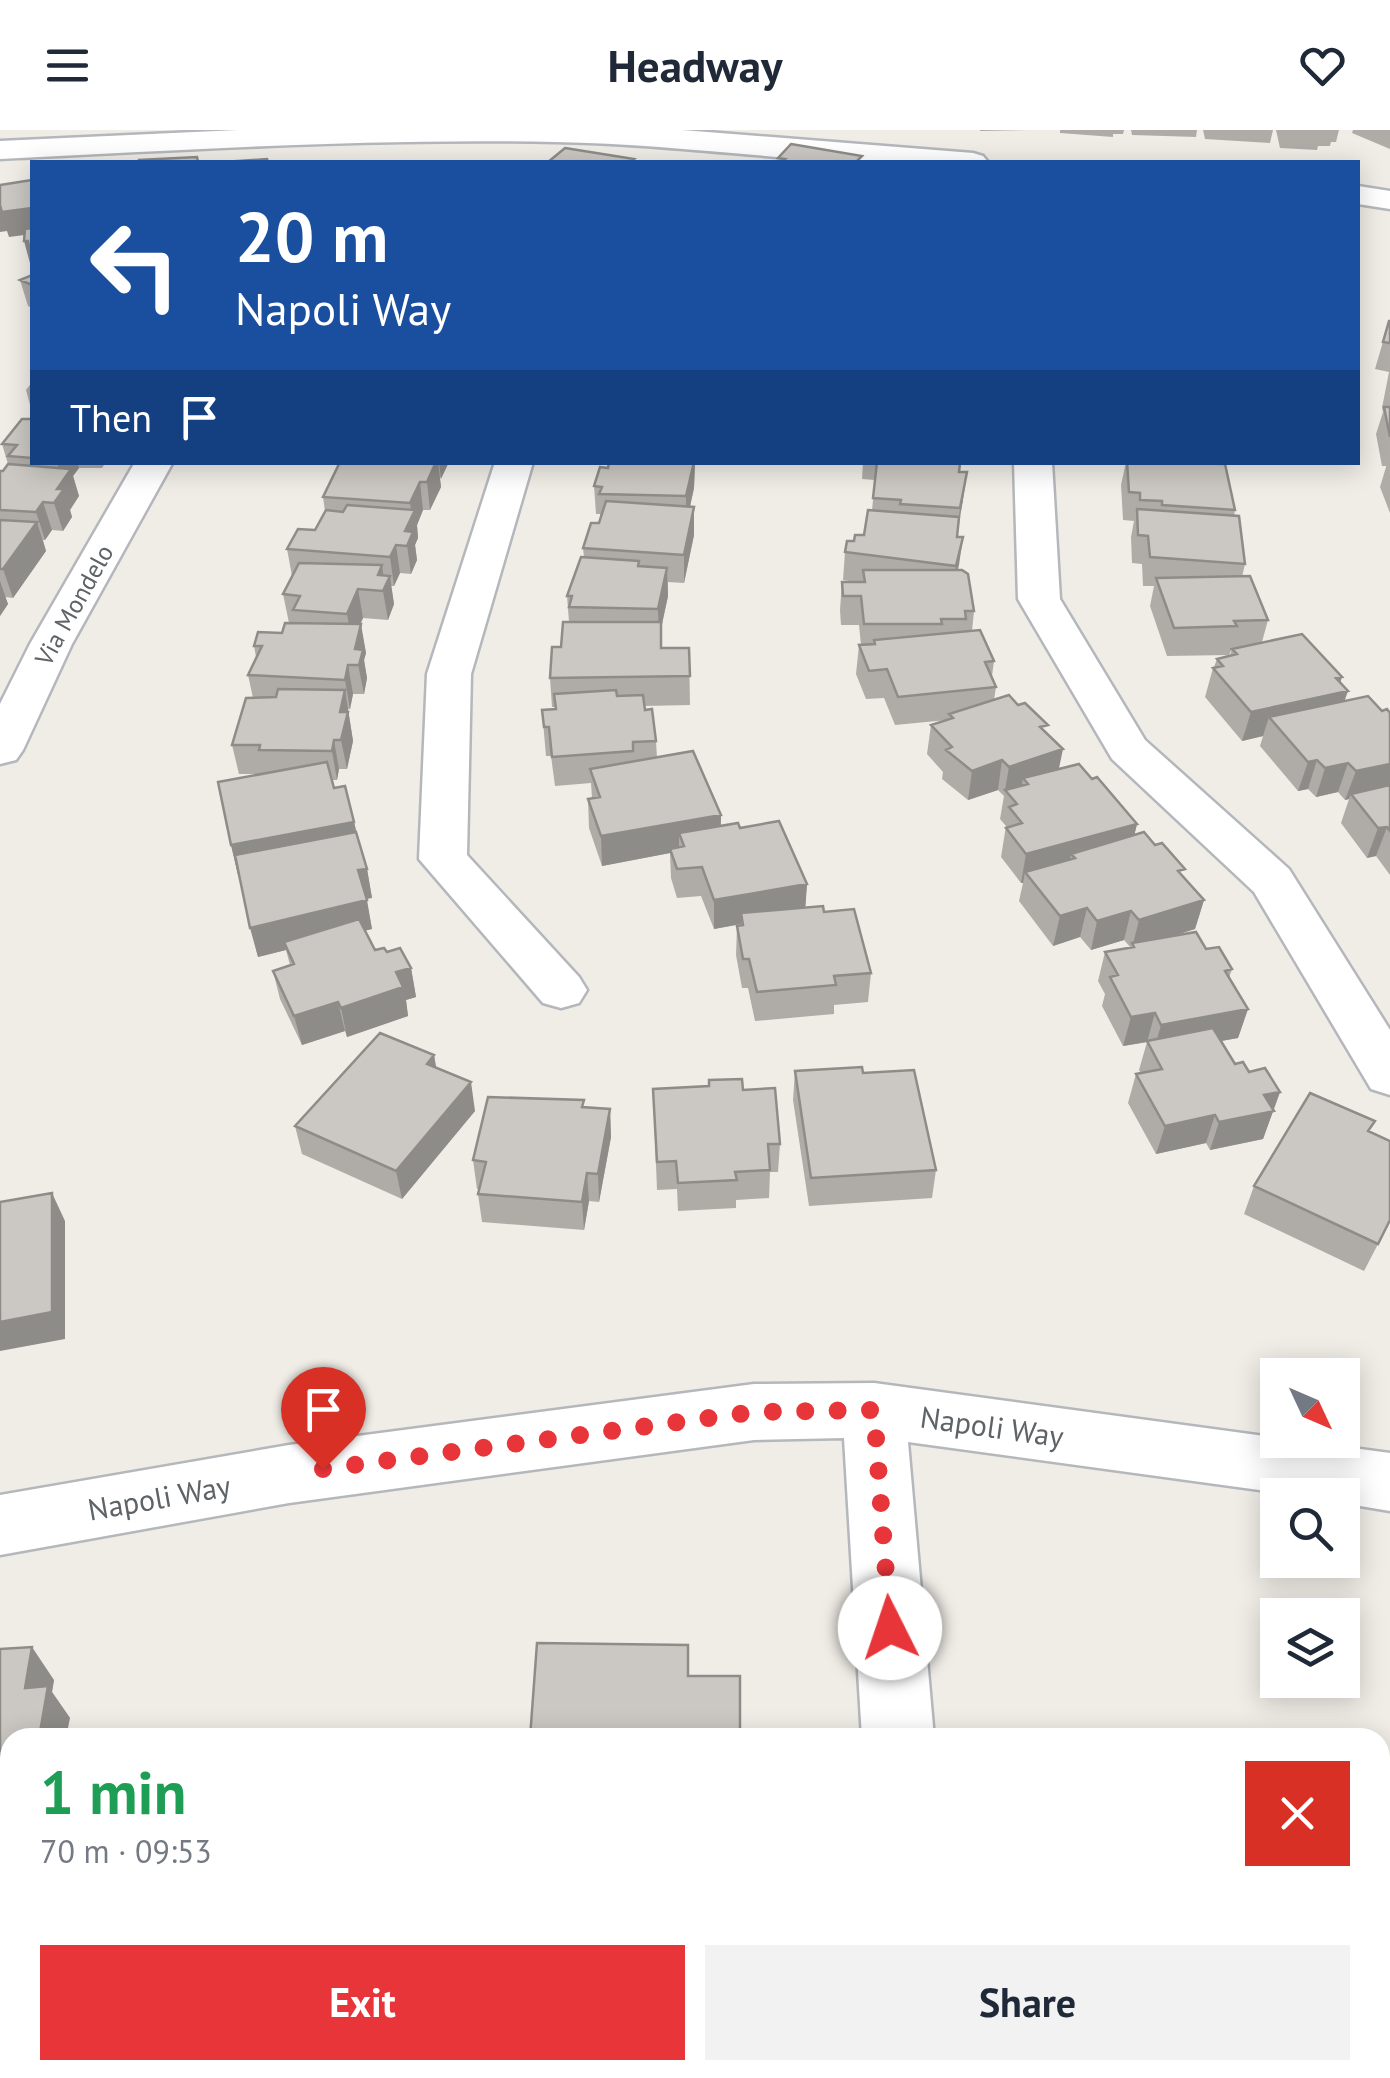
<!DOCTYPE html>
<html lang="en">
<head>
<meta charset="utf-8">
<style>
	:root { --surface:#fff; --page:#f2f2f3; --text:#1f2937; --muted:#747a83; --accent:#e7353a }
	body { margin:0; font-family:"PT Sans",sans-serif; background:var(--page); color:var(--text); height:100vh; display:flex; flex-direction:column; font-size:38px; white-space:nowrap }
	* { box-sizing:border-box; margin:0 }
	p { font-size:32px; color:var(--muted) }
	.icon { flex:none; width:55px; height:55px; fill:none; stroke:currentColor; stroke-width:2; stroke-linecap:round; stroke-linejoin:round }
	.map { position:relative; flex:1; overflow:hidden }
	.drawer { position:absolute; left:0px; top:1598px; width:1390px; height:352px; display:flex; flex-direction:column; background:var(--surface); border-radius:30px 30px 0 0; box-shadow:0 5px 25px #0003 }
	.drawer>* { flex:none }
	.banner { position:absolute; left:30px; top:30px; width:1330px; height:305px; border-radius:0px; box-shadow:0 5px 25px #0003; background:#1a4fa0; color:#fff; overflow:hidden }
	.needle { width:65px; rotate:134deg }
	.controls { position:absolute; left:1260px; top:1228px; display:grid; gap:20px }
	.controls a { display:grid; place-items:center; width:100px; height:100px; border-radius:0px; background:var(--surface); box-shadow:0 5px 25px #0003; font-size:50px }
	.pin { position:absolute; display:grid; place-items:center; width:85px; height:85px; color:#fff; margin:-102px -42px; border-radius:50% 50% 50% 0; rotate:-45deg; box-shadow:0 0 10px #0007 }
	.pin .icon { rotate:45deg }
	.me { position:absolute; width:110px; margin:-55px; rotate:356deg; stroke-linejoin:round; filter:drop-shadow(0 0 8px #0008) }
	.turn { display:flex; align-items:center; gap:35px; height:210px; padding:0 40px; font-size:45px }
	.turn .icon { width:130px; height:130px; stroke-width:2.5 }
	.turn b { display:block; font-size:70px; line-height:85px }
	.then { display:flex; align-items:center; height:95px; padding:0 40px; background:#0003; gap:20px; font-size:38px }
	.round { display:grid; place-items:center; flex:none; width:105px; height:105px; border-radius:0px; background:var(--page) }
	.head { display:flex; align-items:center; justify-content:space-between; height:170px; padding:0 40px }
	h1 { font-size:60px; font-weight:800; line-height:75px; color:#1e9e55 }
	.primary-button { display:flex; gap:20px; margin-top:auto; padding:20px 40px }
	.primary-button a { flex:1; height:115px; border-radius:0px; background:var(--accent); color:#fff; font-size:40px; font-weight:800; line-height:115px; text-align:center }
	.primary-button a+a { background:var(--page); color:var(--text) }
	header { display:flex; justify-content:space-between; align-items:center; height:130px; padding:0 40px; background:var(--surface); font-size:45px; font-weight:800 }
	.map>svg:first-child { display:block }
</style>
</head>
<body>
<header><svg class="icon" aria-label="menu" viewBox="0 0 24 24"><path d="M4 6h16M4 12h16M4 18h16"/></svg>Headway<svg class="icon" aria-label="heart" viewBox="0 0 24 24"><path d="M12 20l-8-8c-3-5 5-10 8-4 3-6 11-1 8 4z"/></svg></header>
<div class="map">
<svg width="1390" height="1948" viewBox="0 0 1390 1948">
	<rect width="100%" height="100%" fill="#f0ede7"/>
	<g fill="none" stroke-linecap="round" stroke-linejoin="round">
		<defs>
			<path id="minor" d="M682 0 973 23 983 26 988 32C845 42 699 14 555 12 370 8 185 20 0 29V11L238 0Z
				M1358 56 1390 61V79L1358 74Z
				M135 332H173L72 514 23 620 16 630 0 634V574L30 514Z
				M495 332H533L471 544 467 725 579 847 587 860 579 873 561 878 543 873 419 729 427 544Z
				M1014 332H1052L1060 469 1145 610 1289 739 1390 900V965L1371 959 1254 762 1112 629 1018 469Z
				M874 1253 1390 1323V1381L1342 1373V1365H1296L908 1312 934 1608H862L844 1308 754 1310 289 1373 0 1425V1365L289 1315 754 1254Z
				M881 1940H963L964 1948H882Z"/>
		</defs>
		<!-- minor casing -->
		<use href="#minor" stroke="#b4b7bb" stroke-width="5"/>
		<!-- minor -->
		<use href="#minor" fill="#fff" fill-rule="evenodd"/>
	</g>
	<!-- wall -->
	<path fill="#afaca8" d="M980 0H1028L980 1Z
		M1060 0H1124L1123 4H1113V7L1060 3Z
		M1131 0H1197L1196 7 1132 5Z
		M1203 0H1273L1270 13 1205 9Z
		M1276 0H1339L1336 12H1331L1330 16H1318L1317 20 1280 18Z
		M1353 0H1390V19L1352 3Z
		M32 145V178L28 176 20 150Z
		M1389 191H1390V383L1380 357 1386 337V336H1382L1376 304 1383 282 1382 278 1389 242 1375 239Z
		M32 252V282L26 260Z
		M32 289V332H106L102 338H79L73 346 79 366 70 380 72 387 63 401 52 400 45 410H43L46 421 13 468 5 467 8 474 0 486V341H3L8 334 2 314Z
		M340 332H449L440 349 441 357 430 380H423L417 395 418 408 415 415 417 430 411 444 400 443 394 456H391L394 474 388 490 363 488 360 494 366 523 364 530 367 548 364 564H353L350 579H348L353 611 347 639H339L337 650H332L334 658 354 692 367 739 372 768 366 769 372 799 365 800 375 820 387 822 411 838 416 867 406 870 408 886 347 907 345 901 302 915 280 869 273 841 290 835 286 820 258 827 231 715 259 644H239L232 615 253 568 248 545 256 527 254 516 282 503 289 493 283 464 292 446 287 419 315 400 325 381 323 367Z
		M695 332 694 358 690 377 694 405 684 453 668 452V466L662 495V518H689L690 575 644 576 656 611 657 628 721 685V696L740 698 807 754 805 777 824 782 871 843 868 872 834 875V884L755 891 748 858H742L736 825 737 796H741V794L714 799 701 766 677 768 671 748 670 723 602 736 589 698 588 669 592 668 591 653 555 656 551 626H546L542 580 555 579V577H552L550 548 569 492 567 466 584 428 583 418 600 389V384H596L594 356Z
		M863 332H957L963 370 957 407 958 440 974 481 972 501 994 531 992 546 996 557 994 570 1046 603 1059 639 1092 649 1137 694 1134 705 1183 746 1204 770 1195 799 1173 806 1206 819 1232 839 1229 848 1248 879 1238 908 1221 911 1235 934 1280 962 1263 1009 1210 1020 1206 1013 1156 1024 1128 973 1136 944 1141 943 1139 940 1147 912 1123 916 1102 876 1105 864 1098 851 1105 822 1131 818 1124 810 1091 820 1080 807 1053 816 1019 771 1023 753H1021L1001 727 1006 696 1000 689 1004 666 998 660 968 670 942 649 943 642 927 624 931 595 947 590 895 595 884 568 866 569 856 544 859 515H861L859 495H841L840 480 842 452H856L843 450 845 422 854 411 864 405 872 380 875 350 862 349Z
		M1126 332H1214L1235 380 1234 386 1245 434 1242 447 1268 490 1262 512 1340 552 1345 571 1390 583V745L1376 726 1367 728 1341 693 1349 669 1345 670 1338 662 1316 667 1308 659 1298 661 1260 616 1263 606 1242 611 1205 567 1213 538 1214 537 1217 529 1230 526 1232 519 1229 525 1167 526 1150 476 1154 456H1143L1142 434 1132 433 1131 407 1134 391 1123 390 1121 355Z
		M434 925 436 938 475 981 402 1069 302 1024 295 996Z
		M795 941 936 1040 932 1068 809 1076 793 970Z
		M653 959 743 960 780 1014 778 1042H770L769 1068 736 1070V1078L678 1081 677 1059 657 1060Z
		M584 977 610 979 611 1007 599 1072 589 1071 584 1100 482 1092 478 1064 479 1059H477L473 1030Z
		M1370 1002 1390 1091 1364 1141 1244 1084 1254 1056Z
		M0 1519 54 1550 52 1562 70 1588 10 1608V1698L0 1699Z
		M0 1730H10V1930H0Z
		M480 1940H671V1946L606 1948H483Z"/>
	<!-- shaded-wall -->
	<path fill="#8e8c88" d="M0 75 32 78V104L9 107 7 101 0 102Z
		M24 111H28L32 122V137H31Z
		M57 332H77L79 338 73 346 79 366 70 380 72 387 63 401 54 373 57 359 62 351Z
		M436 332H438L441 357 430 380 427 352Z
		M439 332H449L441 349Z
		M692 332H695L694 358 686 394V366Z
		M967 342 963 370 956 406 960 378Z
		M420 352 423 380 417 395 418 408 415 415 417 430 411 444 405 401 412 386 410 373Z
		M43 372 52 400 45 410 36 382Z
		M694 377V405L684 453V425Z
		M37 392 46 421 13 468 3 439Z
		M963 407 959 435 952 464 956 436Z
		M396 415 400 443 394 456 390 427Z
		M382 435 385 456 390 446 394 474 388 490 383 461 378 445Z
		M667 438 668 466 659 507 658 479Z
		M0 451 8 474 0 486Z
		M358 459 363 488 352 513 347 484Z
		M361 494 366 523 364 530 367 548 364 564 355 519Z
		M348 535 353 564 350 579 345 550Z
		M1342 547 1337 563 1348 561 1338 590 1269 587 1263 606 1242 611 1251 582Z
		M345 560 353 611 347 639 341 610 340 582Z
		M334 610 339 639 337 650 332 621Z
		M1063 619 1057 648 1028 654 1023 648 1021 660H1005L1009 637Z
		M1002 630 998 660 968 670 972 641Z
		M1317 630 1308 659 1298 661 1308 632Z
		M1348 633 1338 662 1316 667 1325 638Z
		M1390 634V660L1351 664 1349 669 1345 670 1356 641Z
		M721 685 720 714 684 716 679 703V722L670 719V723L602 736 601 706Z
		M354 692 360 721 238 745 231 715Z
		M1137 694 1130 724 1075 728 1071 724 1067 741 1025 742 1023 753H1021L1026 724Z
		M1387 697 1376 726 1367 728 1378 698Z
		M367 739 372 768 363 769 358 740Z
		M807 754 805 783H741V794L714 799V770Z
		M367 770 372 799 288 820 284 812 286 820 258 827 250 798Z
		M1204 770 1195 799 1134 818 1133 814 1139 790Z
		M1087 778 1080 807 1053 816 1060 786Z
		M1131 781 1124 810 1091 820 1097 791Z
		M411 838 416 867 406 870 408 886 347 907 341 878 396 842Z
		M338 872 345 901 302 915 294 886Z
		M1248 879 1238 908 1153 923 1161 895Z
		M1155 883 1147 912 1123 916 1131 887Z
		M434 925 439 954 427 934Z
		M471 952 475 981 402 1069 396 1041Z
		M1280 962 1263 1009 1210 1020 1219 992 1264 965Z
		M610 979 611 1007 599 1072 598 1044Z
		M1215 985 1206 1013 1156 1024 1165 996Z
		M587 1043 589 1071 584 1100 582 1072Z
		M52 1063 65 1091V1209L0 1221V1192Z
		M32 1517 54 1550 52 1562 70 1588 66 1608H39L25 1558Z"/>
	<!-- building -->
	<path fill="#cbc8c3" stroke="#8e8c88" stroke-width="2.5" d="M791 14 862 26 856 32H781L785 29 778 28Z
		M565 18 634 29 630 32H548Z
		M197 27 198 32H139V30Z
		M267 29 268 32H223Z
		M32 50V78L2 82 0 75V55Z
		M32 98V122H30L28 111H24L25 99Z
		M32 145V155L20 150Z
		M1389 191H1390V213L1383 212Z
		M1384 277H1390V307Z
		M22 289H32V328L8 326 17 315 2 314Z
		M340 332H436L427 352H420L410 373 323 367Z
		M609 332H694L686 366 599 364 602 357 594 356 600 337 608 338Z
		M877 332 960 333 959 342H967L960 378 900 374 901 370 873 368Z
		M1127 332 1225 334 1235 380 1162 375V371L1140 370V363L1129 362Z
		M8 334 71 339 57 359H64L54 373 43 372 36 382 0 380V341H3Z
		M606 371 694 377 684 425 583 418 591 393H599Z
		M347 375 415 380 405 401 413 402 407 416 396 415 390 427 287 419 298 399 315 400 326 380 343 382Z
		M1137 379 1239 386 1245 434 1150 427 1148 406 1138 405Z
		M868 380 959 387 957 407H963L956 436 845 422 847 411H854L855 405H864Z
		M0 390 37 392 3 439H0Z
		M581 427 639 431 638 436 667 438 658 479 569 477 572 466H567Z
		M299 433 382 435 378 445 390 446 383 461 358 459 347 484 293 480 300 466 283 464Z
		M863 440H962L968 444 974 481H965L966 489H941L942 494H864L861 466H843L842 452H865Z
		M1250 446 1268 490 1234 491 1237 496 1174 498 1156 448Z
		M563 492H661V518H689L690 546 550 548 552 517H561Z
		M285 493 361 494 355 519 363 520 359 535H348L345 550 248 545 262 516H254L258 502 282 503Z
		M980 500 994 531 985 532 996 557 898 567 887 539 869 541 859 515 875 514 874 510Z
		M1302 504 1342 547 1336 548 1348 561 1251 582 1213 538 1223 536 1217 529 1237 524 1232 519Z
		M278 559 345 560 340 582H348L341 610H334L332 621 259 620 260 615H232L246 568 276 567Z
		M616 560 617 566 643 565 645 580 652 579 656 611 633 612V621L552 627 549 597H544L542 580 556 579 554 564Z
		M1009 565 1018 575 1025 573 1048 595 1040 597 1063 619 1009 637 1002 630 972 641 946 620 952 617 931 595 953 588 949 584Z
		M1368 566 1382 581 1387 579 1390 583V634L1356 641 1348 633 1325 638 1317 630 1308 632 1269 587Z
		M693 621 721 685 601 706 588 669 600 667 590 639Z
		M327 632 334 658 345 656 354 692 231 715 218 652Z
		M1079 634 1092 649 1097 647 1137 694 1026 724 1006 698 1022 693 1009 677 1017 674 1005 660 1028 654 1023 648Z
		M1390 655V701L1387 697 1378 698 1351 664Z
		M779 691 807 754 714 770 702 737 677 739 670 719 684 716 679 703 738 693 740 698Z
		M356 702 367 739 358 740 367 770 250 798 235 725Z
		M1144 702 1155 715 1162 713 1185 739 1178 741 1204 770 1139 790 1131 781 1097 791 1087 778 1060 786 1025 742 1075 728 1071 724Z
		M823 776 824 782 854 779 871 843 834 846 836 855 757 862 749 829H743L737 796 743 795 741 783Z
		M359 789 375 820 384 818 387 822 400 818 411 838 396 842 403 857 341 878 338 872 294 886 273 841 294 834 284 812Z
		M1196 802 1206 819 1219 817 1232 839 1225 841 1248 879 1161 895 1155 883 1131 887 1110 847 1118 845 1105 822 1134 817 1132 813Z
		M1213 898 1235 934 1243 932 1249 942 1265 938 1280 962 1264 965 1274 981 1219 992 1215 985 1165 996 1136 944 1162 939 1147 911Z
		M380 903 434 925 427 934 471 952 396 1041 295 996Z
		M862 937 863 943 914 940 936 1040 811 1048 795 941Z
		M742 949 743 960 775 958 780 1014H768L770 1040 735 1042 737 1050 678 1053 676 1031 657 1032 653 959 709 956V950Z
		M1310 963 1375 991 1368 1001 1390 1011V1090L1378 1114 1254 1056Z
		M488 967 584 970 582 977 610 979 598 1044 587 1043 582 1072 478 1064 486 1032 473 1030Z
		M52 1063V1182L0 1192V1072Z
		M537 1513 688 1515V1546H740V1608H530Z
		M32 1517 25 1558 48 1556 39 1608H10V1667L0 1668V1519Z
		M0 1730H10V1906H0Z"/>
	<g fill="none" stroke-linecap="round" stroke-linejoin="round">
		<!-- route -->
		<path stroke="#e7353a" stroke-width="18" stroke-dasharray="0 32.4" d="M323 1339 754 1282 874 1280 890 1498"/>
	</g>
	<g text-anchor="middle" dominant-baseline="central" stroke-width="8" stroke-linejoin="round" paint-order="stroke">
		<!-- far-street labels -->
		<g font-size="25" fill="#5e6367" stroke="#fff">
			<text transform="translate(74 475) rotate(-61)">Via Mondelo</text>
		</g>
		<!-- street labels -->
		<g font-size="30" fill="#5e6367" stroke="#fff">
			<text transform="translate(992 1296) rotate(8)">Napoli Way</text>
			<text transform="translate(159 1367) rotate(-10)">Napoli Way</text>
		</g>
	</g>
</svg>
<div class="controls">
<a><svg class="needle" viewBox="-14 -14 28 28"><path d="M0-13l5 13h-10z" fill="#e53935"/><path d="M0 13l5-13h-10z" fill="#747a83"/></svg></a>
<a><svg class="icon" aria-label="search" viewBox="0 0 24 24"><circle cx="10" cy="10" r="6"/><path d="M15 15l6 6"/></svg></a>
<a><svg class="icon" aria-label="layers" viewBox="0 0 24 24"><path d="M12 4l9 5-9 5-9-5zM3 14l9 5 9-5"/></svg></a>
</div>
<div class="pin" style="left:323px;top:1339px;background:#d93025"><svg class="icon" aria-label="arrive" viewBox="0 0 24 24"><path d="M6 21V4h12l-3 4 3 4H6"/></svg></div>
<svg class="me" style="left:890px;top:1498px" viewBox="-20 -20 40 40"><circle r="19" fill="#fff"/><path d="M0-13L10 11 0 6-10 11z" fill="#e7353a"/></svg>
<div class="banner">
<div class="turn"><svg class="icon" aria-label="left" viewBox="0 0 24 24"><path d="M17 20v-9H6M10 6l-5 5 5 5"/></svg><div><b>20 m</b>Napoli Way</div></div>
<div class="then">Then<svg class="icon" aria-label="arrive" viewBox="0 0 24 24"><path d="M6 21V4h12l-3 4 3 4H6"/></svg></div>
</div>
<section class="drawer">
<div class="head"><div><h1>1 min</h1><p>70 m · 09:53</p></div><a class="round" style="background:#d93025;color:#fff"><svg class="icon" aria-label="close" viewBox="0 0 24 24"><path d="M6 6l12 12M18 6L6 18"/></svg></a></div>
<div class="primary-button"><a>Exit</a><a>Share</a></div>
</section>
</div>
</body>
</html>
